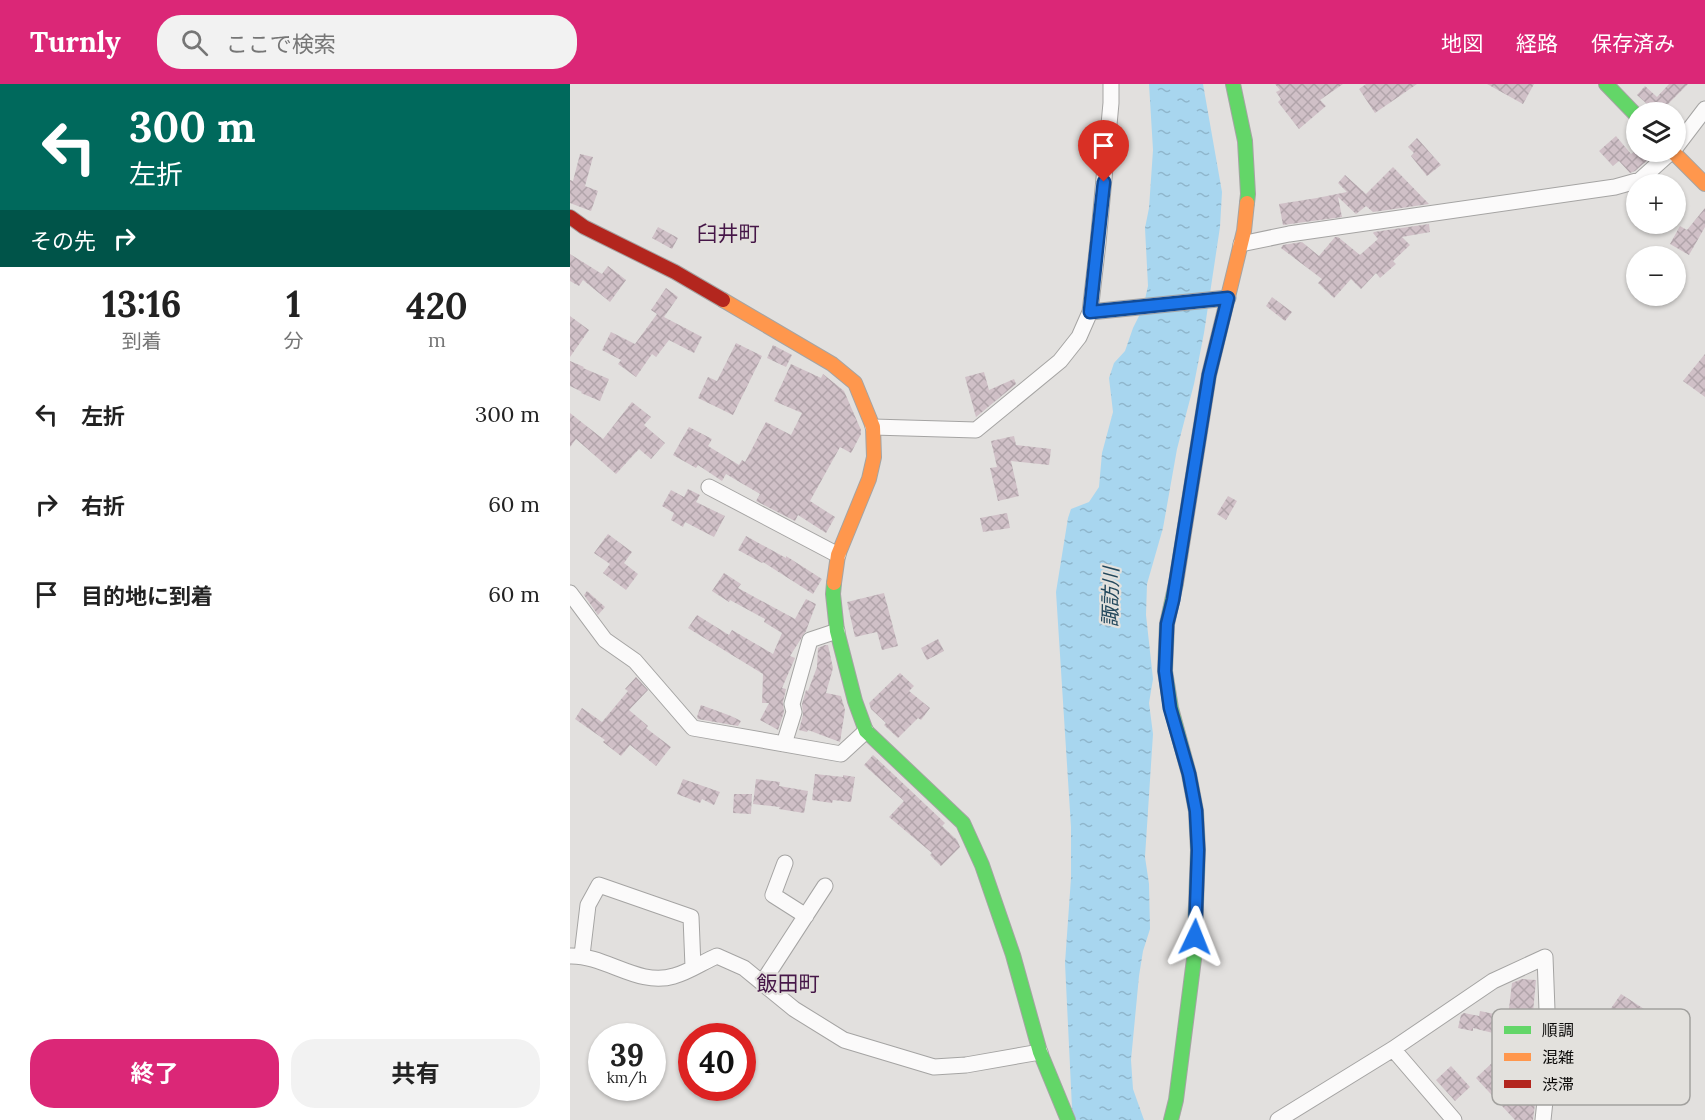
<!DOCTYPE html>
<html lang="ja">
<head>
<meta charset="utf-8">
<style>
	:root { --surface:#fff; --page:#f2f2f2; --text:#222; --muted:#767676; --accent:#db2777 }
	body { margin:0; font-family:Lora,"Noto Sans JP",serif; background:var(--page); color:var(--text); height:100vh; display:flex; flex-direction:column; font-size:22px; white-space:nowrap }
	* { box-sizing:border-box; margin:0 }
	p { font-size:20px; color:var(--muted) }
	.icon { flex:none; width:33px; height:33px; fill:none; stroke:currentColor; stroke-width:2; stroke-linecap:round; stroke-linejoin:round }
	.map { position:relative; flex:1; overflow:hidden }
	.panel { display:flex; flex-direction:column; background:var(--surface); width:570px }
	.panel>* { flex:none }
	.banner { background:#00695c; color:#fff; overflow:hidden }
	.tools { position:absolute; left:1056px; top:18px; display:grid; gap:12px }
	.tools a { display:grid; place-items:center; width:60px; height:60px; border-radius:50%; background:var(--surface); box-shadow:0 2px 4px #0004; font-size:30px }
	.speed { position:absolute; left:18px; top:939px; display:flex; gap:12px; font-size:30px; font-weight:700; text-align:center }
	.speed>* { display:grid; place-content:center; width:78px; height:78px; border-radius:50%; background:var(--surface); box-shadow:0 2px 4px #0004; line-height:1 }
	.speed small { font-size:15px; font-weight:400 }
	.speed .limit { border:9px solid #d22; background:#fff; color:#111 }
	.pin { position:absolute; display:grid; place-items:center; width:51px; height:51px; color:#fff; margin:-62px -26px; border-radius:50% 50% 50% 0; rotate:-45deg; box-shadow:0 0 6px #0007 }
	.pin .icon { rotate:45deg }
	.me { position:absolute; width:66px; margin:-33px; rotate:2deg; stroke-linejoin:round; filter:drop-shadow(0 0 4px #0008) }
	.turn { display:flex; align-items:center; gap:21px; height:126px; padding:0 30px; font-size:27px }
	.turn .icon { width:78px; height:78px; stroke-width:2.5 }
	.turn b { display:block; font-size:42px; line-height:51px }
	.then { display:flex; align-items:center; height:57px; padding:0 30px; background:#0003; gap:12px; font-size:22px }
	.eta { display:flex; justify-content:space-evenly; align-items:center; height:102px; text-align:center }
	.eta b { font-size:36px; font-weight:700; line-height:42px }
	.cta { display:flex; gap:12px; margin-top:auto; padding:12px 30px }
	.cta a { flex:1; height:69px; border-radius:24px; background:var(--accent); color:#fff; font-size:24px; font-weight:700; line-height:69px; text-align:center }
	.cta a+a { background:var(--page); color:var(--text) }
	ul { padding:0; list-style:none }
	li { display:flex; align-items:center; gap:18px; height:90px; padding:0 30px }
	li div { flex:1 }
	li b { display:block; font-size:22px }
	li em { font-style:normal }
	header { display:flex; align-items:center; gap:36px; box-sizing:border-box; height:84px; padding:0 30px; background:var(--accent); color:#fff }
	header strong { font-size:28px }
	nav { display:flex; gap:33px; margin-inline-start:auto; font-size:21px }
	.search { width:420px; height:54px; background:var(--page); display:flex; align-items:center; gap:15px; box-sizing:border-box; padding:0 21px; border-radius:24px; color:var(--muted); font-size:22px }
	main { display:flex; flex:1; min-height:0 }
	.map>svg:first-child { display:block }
</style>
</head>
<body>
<header>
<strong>Turnly</strong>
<div class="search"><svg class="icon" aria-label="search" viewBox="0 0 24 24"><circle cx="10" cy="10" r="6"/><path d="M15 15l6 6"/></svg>ここで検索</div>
<nav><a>地図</a><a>経路</a><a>保存済み</a></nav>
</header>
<main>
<section class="panel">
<div class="banner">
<div class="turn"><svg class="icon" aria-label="left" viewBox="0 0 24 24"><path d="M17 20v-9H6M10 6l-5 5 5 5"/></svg><div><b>300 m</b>左折</div></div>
<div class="then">その先<svg class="icon" aria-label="right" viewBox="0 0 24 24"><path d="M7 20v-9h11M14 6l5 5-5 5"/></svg></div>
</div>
<div class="eta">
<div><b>13:16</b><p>到着</p></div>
<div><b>1</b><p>分</p></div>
<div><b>420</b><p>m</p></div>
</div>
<ul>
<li><svg class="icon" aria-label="left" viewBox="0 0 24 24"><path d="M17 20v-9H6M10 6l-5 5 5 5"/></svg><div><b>左折</b></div><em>300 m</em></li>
<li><svg class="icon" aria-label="right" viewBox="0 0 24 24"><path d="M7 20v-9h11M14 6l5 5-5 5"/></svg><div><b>右折</b></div><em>60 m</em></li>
<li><svg class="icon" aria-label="arrive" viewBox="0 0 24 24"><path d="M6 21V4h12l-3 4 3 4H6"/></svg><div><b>目的地に到着</b></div><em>60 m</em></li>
</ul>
<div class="cta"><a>終了</a><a>共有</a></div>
</section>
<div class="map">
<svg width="1135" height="1036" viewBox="0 0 1135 1036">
	<defs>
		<pattern id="water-ripples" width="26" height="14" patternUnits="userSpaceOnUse" patternTransform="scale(1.5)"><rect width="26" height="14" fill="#a8d6ef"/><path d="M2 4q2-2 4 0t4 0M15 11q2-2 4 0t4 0" fill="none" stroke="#8fb6cc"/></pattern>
		<pattern id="building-cross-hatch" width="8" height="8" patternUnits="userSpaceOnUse" patternTransform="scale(1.5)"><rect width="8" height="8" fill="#d0c0c7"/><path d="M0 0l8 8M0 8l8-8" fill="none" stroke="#b1a4aa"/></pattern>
	</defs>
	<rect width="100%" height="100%" fill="#e2e0de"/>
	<!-- water -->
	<path fill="url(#water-ripples)" d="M579 0H633L652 108 650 143 634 249 624 300 607 365 593 444 577 500 576 531 583 595 579 619 583 650 575 773 579 800 580 845 573 867 569 892 561 976 563 1005 574 1036H506L502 1024 495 879 501 794V743L486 508 498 434 501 425 519 418 529 403 532 369 543 328 539 294 544 279 555 267 563 244 573 224 578 202 575 144 579 124 583 66Z"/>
	<!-- building -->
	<path fill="url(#building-cross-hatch)" d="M705 0H773L750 16 756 22 729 45 708 18 711 15 706 8 710 6Z
		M796 0H847L805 29 789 5Z
		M917 0H964L953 20Z
		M1099 0H1118L1097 21 1105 28H1086L1067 11 1075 2 1087 13Z
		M1046 52 1061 70 1064 68H1087L1065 87 1060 89 1049 77 1043 82 1029 67Z
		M847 54 871 81 857 92 841 72 844 69 838 63Z
		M10 70 23 73 15 102 28 107 21 127 0 119V96L3 97Z
		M823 83 859 120 803 128 796 122 786 130 768 113 772 133 713 141 709 120 747 114 777 108 768 99 775 91 796 110Z
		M1135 124V143L1119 171 1100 160 1110 142 1117 146Z
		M859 140 860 148 832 153 840 161 823 177 826 180 810 194 806 189 791 205 781 195 764 214 748 199 752 195 711 164 713 161 732 158 749 172 765 153H768L790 171 808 155 803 149 804 148Z
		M88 143 108 154 102 165 82 154Z
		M0 170 32 190 38 182 56 196 40 218 13 196 9 202 0 197Z
		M96 204 108 213 94 233 132 253 124 269 99 256 86 273 82 270 66 293 48 280 51 276 32 266 41 248 65 260 87 230 81 226Z
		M702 213 722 228 715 237 696 222Z
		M0 232 19 246 0 273Z
		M166 259 192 272 163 331 128 314 138 293 147 297Z
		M203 261 222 271 216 283 197 274Z
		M1135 270V313L1113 297Z
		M0 277 14 283 13 284 39 295 30 317 11 309 12 308 0 302Z
		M221 280 251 294 253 290 274 307 291 346V350L281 369 270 363 240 417 265 433 256 449 228 431 225 437 186 417 190 410 156 390 152 397 128 381 126 384 103 371 119 343 142 355 138 362 169 381 172 376 175 378 196 338 221 351 232 329 204 317Z
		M414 288 419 306 444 295 446 300 406 333 395 293Z
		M62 318 81 333 74 341 95 359 81 375 69 365 46 390 6 355 0 363V329L33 355Z
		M444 352 446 361 481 365 479 381 441 377 449 412 428 417 420 384 427 383 421 357Z
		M118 405 130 411 126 418 155 432 144 453 115 438 113 443 101 436 104 429 92 422 101 406 114 413Z
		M658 412 667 417 656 436 647 430Z
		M437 429 440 444 413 448 410 434Z
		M38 450 62 468 54 479 68 490 56 506 33 489 40 480 24 469Z
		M176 452 216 474V472L252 495 243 510 193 478 192 479 168 466Z
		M154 489 171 500 168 504 225 535 236 515 246 520 236 547 220 572 225 574 212 604 216 605 213 618 214 628 208 646 190 636 199 619H192L193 590 118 544 127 531 159 551 162 546 203 570 212 549 194 538 195 535 160 516 159 518 142 507Z
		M17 507 35 523 28 531 14 511Z
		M314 509 328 562 312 566 307 548 285 553 277 518Z
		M368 555 374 567 357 576 351 564Z
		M255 561H258L263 584 256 609 271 612 275 626 270 658 238 646 237 648 229 646 233 631 232 620 236 606 238 607 247 583 248 564Z
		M330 589 344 602 339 607 360 624 351 636 348 634 328 654 314 641 316 639 301 625 299 619Z
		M66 593 78 606 59 626 78 642 76 644 101 663 86 682 60 661 51 672 33 658 35 656 5 635 12 624 32 638 58 607 55 605Z
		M131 621 161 632 171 637 168 642 128 635 127 633Z
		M303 671 375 739 372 742 387 756 390 763 371 782 360 771 362 769 319 733 334 717 294 681Z
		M245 690 273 693V691L285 693 281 718 263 716 262 719 242 716Z
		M113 695 150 708 144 721 132 715 130 719 107 710Z
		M186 695 210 698 209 702 238 707 234 729 209 725 210 723 183 720Z
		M164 710H182L181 730 163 729Z
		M952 895 966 896 962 939 968 941V947L964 959 931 947V951L903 944V947L888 944 891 931 894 929 909 932 910 927 938 933 942 899Z
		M1051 910 1091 936 1053 1007 1025 989 1035 969 1045 974 1059 949 1053 945 1056 941 1037 930Z
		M923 978 927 983 930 981 950 1005 958 997 967 1004 963 1036H945L906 994Z
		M881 982 900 1003 885 1017 866 996Z"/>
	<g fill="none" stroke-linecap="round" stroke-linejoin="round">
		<defs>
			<path id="street" d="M1106 63 1135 25
				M671 160 719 150 1045 103 1070 96 1101 68
				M520 228 658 214
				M303 343 406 346 490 277 509 253 520 228 528 159 541 19V0
				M139 403 268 471
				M0 509 35 556 65 577 123 644 271 670 296 647
				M214 660 224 628 222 620 240 556 267 547
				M215 779 203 811 236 832
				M12 871 18 821 29 801 121 833 123 883
				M0 872C36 871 68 903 104 892 119 888 133 878 147 872L174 884 224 925 274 956 364 983 396 981 470 968
				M192 899 255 802
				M823 965 884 1036
				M708 1036 823 965 923 897 975 873 979 979 973 1036"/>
			<path id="fast" d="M663 0 675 57 678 110 677 119
				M1036 0 1066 31
				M264 499 263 510 267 547 285 617 296 647 393 739 412 781 443 871 470 968 498 1036
				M601 1036 606 1016 624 875 628 766 626 727 619 690 601 624 595 587 597 540 606 499"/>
			<path id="slow" d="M1103 68 1135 100
				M153 216 262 280 285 299 303 343 304 373 299 395 268 471 264 499
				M606 499 639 291 674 147 677 119"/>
			<path id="jam" d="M0 133 14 143 105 188 153 216"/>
		</defs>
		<!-- street casing -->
		<use href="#street" stroke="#a5a4a3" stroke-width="17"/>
		<!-- fast casing -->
		<use href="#fast" stroke="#a5a4a3" stroke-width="16"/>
		<!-- slow casing -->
		<use href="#slow" stroke="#a5a4a3" stroke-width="16"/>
		<!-- jam casing -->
		<use href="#jam" stroke="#a5a4a3" stroke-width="16"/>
		<!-- street -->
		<use href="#street" stroke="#fbfafa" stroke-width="15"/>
		<!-- fast -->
		<use href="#fast" stroke="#63d668" stroke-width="14"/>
		<!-- slow -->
		<use href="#slow" stroke="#ff974d" stroke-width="14"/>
		<!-- jam -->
		<use href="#jam" stroke="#b3261e" stroke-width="14"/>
	</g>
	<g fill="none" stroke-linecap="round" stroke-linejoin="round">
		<defs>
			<path id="route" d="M534 98 520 228 658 214 639 291 603 516 597 540 595 587 600 624 619 690 626 727 628 766 625 853"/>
		</defs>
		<!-- route casing -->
		<use href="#route" stroke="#114b97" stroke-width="15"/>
		<!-- route -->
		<use href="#route" stroke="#1a73e8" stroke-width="10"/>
	</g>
	<g text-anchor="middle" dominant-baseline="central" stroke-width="4.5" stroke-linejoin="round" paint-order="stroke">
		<!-- water labels -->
		<g font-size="20" font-style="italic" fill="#23485c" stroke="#e3e1dd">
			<text transform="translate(540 513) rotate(-89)">諏訪川</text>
		</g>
		<!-- quarter labels -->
		<g font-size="21" fill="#461748" stroke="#e3e1dd">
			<text x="158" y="149">臼井町</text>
			<text x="218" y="899">飯田町</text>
		</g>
	</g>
	<!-- legend -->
	<rect x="922" y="925" width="198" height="96" rx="9" fill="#e3e1dd" stroke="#a2a19e" stroke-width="1.5"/>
	<rect x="934" y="942" width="27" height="8" fill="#63d668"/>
	<rect x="934" y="969" width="27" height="8" fill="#ff974d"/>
	<rect x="934" y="996" width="27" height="8" fill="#b3261e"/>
	<g font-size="16" fill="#0c0b0a">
		<text x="972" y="952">順調</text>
		<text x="972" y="979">混雑</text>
		<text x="972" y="1006">渋滞</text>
	</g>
</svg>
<div class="tools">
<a><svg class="icon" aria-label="layers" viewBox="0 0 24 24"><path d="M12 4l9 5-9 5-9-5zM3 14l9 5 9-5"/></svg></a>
<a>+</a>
<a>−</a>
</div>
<div class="speed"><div>39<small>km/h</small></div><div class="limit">40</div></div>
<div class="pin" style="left:534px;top:98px;background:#d93025"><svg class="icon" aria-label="arrive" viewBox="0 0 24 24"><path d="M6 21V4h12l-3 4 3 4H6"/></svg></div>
<svg class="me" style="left:625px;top:853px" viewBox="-20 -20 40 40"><path d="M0-17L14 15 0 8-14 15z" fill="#1a73e8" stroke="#fff" stroke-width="4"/></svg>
</div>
</main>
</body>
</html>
